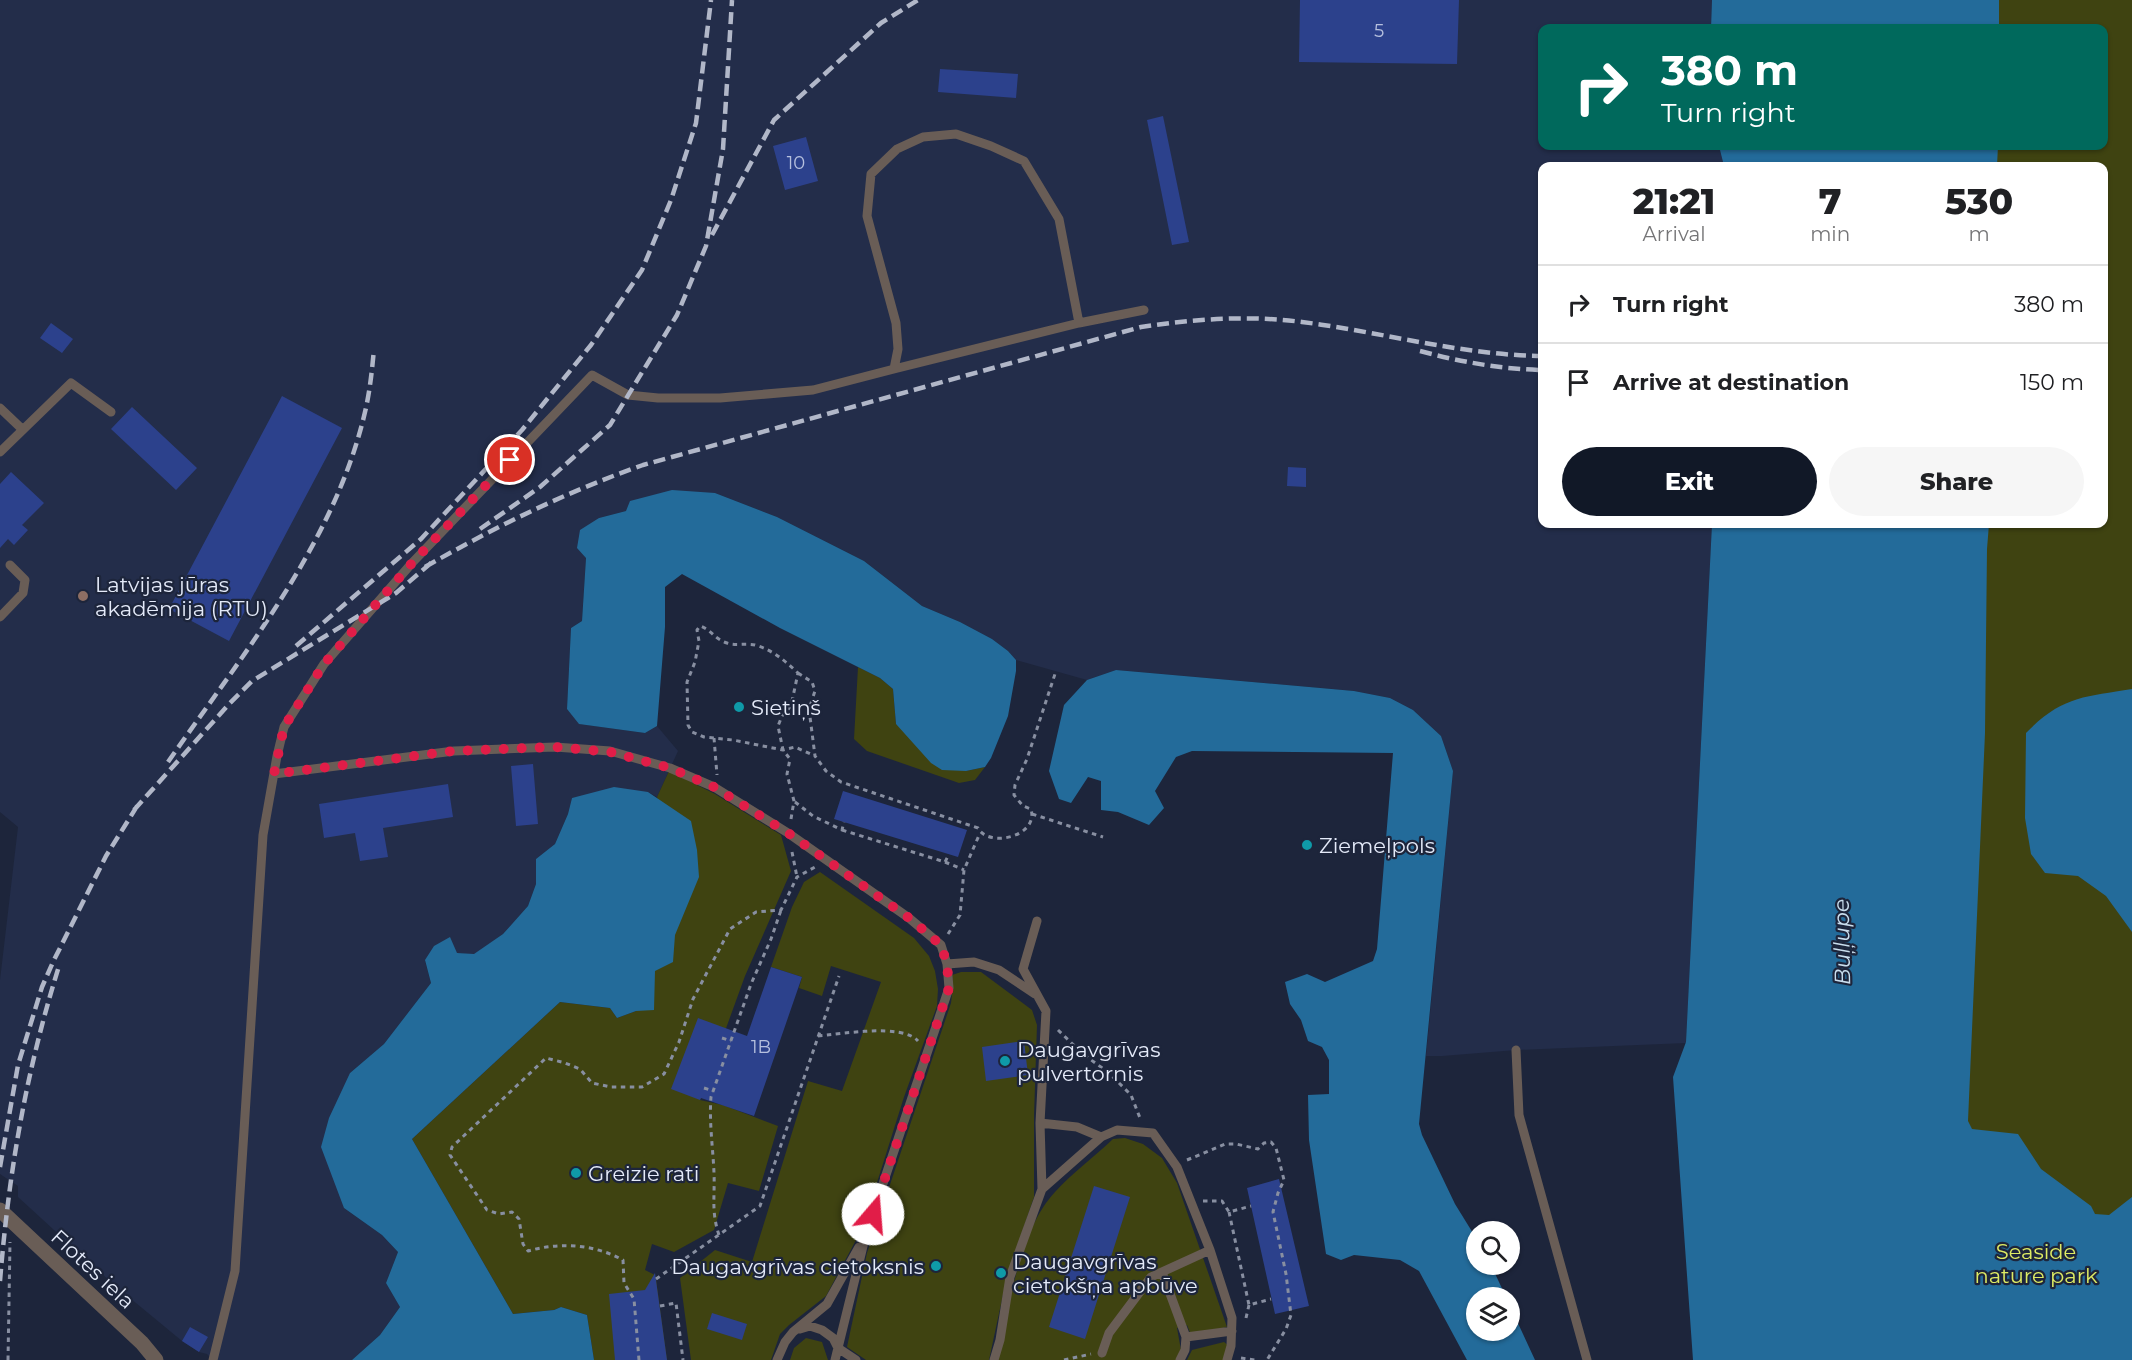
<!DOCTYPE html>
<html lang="en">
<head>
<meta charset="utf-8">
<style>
	:root { --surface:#fff; --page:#f6f6f6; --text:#202124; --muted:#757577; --line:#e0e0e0; --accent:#111827 }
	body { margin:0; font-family:Montserrat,sans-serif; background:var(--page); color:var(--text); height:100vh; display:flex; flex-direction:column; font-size:22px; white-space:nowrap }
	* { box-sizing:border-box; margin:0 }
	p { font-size:20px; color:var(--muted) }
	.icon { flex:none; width:33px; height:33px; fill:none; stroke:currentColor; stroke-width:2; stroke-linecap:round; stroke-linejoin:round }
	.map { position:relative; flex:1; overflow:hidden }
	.sheet { position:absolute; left:1538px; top:162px; width:570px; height:366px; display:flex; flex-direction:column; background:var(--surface); border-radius:12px; box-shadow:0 2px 4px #0004 }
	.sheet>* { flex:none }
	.hud { position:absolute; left:1538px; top:24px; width:570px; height:126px; border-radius:12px; box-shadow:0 2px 4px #0004; background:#00695c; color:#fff; overflow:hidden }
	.buttons { position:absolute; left:1466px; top:1221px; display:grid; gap:12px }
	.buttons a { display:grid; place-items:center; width:54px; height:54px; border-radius:50%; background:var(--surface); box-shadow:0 2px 4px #0004; font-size:30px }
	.pin { position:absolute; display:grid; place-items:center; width:51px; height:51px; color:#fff; margin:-26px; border:3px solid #fff; border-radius:50%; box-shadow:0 2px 6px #0007 }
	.me { position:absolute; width:66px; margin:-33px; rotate:18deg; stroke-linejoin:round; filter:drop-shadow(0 0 4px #0008) }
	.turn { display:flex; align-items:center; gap:21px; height:126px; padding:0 24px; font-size:27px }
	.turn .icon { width:78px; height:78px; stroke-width:2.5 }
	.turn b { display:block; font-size:42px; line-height:51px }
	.eta { display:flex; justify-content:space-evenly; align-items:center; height:102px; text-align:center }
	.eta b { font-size:36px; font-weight:800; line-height:42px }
	.button { display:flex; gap:12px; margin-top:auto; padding:12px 24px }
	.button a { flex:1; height:69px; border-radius:36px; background:var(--accent); color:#fff; font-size:24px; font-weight:800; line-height:69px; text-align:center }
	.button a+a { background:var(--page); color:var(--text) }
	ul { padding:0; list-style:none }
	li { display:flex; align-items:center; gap:18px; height:78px; padding:0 24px; border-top:2px solid var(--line) }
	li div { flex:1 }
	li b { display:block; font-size:22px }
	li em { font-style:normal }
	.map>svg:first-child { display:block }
</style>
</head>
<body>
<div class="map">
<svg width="2132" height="1360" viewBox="0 0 2132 1360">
	<rect width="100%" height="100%" fill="#1d253b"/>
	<!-- built -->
	<path fill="#232d4a" d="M0 0H1712L1711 28H1542V146H1719L1724 166H1542V524H1712L1686 1043 1516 1050 1442 1056H1426L1453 771 1441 736 1413 710 1390 698 1354 691 1116 670 1087 680 1016 660 1008 651 992 639 960 622 922 606 864 561 777 517 715 493 626 511 599 518 586 557 582 621 571 628 567 709 580 724 645 733 657 726 678 751 657 797 648 792 572 798 568 814 555 844 536 859V884L528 906 503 934 474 955 457 953 425 961 431 983 384 1044 350 1073 344 1208 382 1235 398 1252 386 1283 400 1307 380 1335 352 1360H213L207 1354 199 1352 182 1341 113 1284 18 1197V1186L0 1174V980L18 827 0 812Z"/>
	<!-- green -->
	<path fill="#3f4311" d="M1988 0H2132V1360H1931L1976 524H2103V166H1984L1985 146H2103V28H1987Z
		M858 667 880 678 893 689 896 724 966 771 985 767 975 780 959 783 867 751 854 739Z
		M669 771 715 794 781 835 791 871 745 976 700 1100 723 1105 778 1126 759 1191 728 1183 714 1230 674 1252 652 1244 645 1270 655 1275 656 1279 667 1360H594L587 1315 561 1307 554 1310 513 1314 412 1139 560 1002 610 1008 617 1018 636 1011 655 971 664 815 657 797Z
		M820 872 914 938 929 956 935 971 938 989 937 1006 904 1097 863 1227 826 1296 789 1325 780 1334 771 1360H691L680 1278 715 1250 752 1262 808 1081 842 1091 881 982 831 966 822 996 799 988 802 977 771 967 792 907 804 882Z
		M961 972H981L1032 1010 1037 1025 1034 1116V1197L1007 1276 989 1360H866L847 1347 867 1253 951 1003 953 986 952 975Z
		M1125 1138 1143 1144 1162 1158 1177 1183 1227 1327 1191 1335 1187 1325 1177 1328 1181 1350 1177 1360H998C1008 1310 1019 1230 1055 1192 1072 1173 1094 1157 1113 1139Z
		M806 1338 822 1342 828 1360H790L794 1348Z
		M1224 1342 1229 1346 1223 1360H1187L1192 1350Z"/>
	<!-- water -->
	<path fill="#236b9a" d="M1712 0H1999V28H1711Z
		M1719 146H1998L1997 166H1724Z
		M672 490 715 493 777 517 864 561 922 606 960 622 992 639 1008 651 1016 660V671L1008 716 991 758 985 767 966 771 942 770 931 763 896 724 893 689 880 678 780 628 682 574 665 587V627L657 726 645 733 579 724 567 709 571 628 582 621 586 558 577 548 580 530 599 518 626 511 630 501Z
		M1712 524H1989L1987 549 1985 733 1968 1121 1972 1129 2018 1134 2041 1169 2091 1206 2095 1214 2109 1215 2132 1197V1360H1693L1673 1077 1686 1042Z
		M1116 670 1354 691 1390 698 1413 710 1441 736 1453 771 1419 1124 1422 1135 1455 1204 1476 1238V1264L1491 1265 1506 1297 1476 1298V1330H1509V1304L1535 1360H1467L1419 1271 1400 1260 1354 1255 1341 1260 1326 1254 1309 1140 1308 1095 1329 1094V1060L1322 1047 1308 1041 1301 1020 1290 1004 1285 982 1307 974 1325 982 1373 961 1377 949 1393 753 1192 751 1176 757 1155 791 1164 808 1149 825 1118 812 1101 810V781L1088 777 1071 803 1059 799 1049 771 1064 705 1087 680Z
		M2132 689V932L2106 896 2078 876 2045 873 2031 854 2025 818 2026 733C2062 696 2084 697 2132 689Z
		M614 787 648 792 691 821 697 850 699 877 675 935 673 962 655 971 654 1010 636 1011 617 1018 610 1008 560 1002 412 1139 513 1314 554 1310 561 1307 587 1315 594 1360H352L380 1335 400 1307 386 1283 398 1252 382 1235 344 1208 321 1147 329 1118 350 1073 384 1044 431 983 425 960 434 946 450 937 457 953 474 954 503 934 528 906 536 884V859L555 844 568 814 572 798Z"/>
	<!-- building -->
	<path fill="#2c418c" d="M1300 0H1459L1457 64 1299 62Z
		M940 69 1018 74 1016 98 938 92Z
		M1163 116 1189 242 1172 245 1147 120Z
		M806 137 818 181 785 190 773 146Z
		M51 323 73 339 62 353 40 338Z
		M282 396 342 428 229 641 169 609Z
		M132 407 197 468 176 490 111 429Z
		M1288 467 1306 468V487L1287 486Z
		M11 472 44 503 22 525 28 530 14 545 8 539 0 548V484Z
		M533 764 538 824 516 826 511 766Z
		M448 784 453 817 383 828 388 857 360 861 355 833 324 838 319 804Z
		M843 791 967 830 958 857 834 819Z
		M771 967 802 977 754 1116 701 1098 700 1100 671 1089 698 1018 747 1036Z
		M1024 1041 1028 1075 986 1081 982 1047Z
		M1279 1179 1309 1306 1275 1314 1247 1188Z
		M1094 1186 1130 1197 1085 1339 1049 1327Z
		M655 1273 667 1360H615L609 1294 645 1290Z
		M712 1313 747 1324 742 1340 707 1329Z
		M190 1327 208 1337 199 1352 182 1341Z"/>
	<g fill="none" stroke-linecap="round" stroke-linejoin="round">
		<!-- path -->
		<path stroke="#888fa1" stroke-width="3" stroke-dasharray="4.5 4.5" stroke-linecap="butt" d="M798 673 812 682 815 691 809 709 815 756 826 771 841 782 978 828C988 848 1039 837 1031 809L1023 806 1014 795 1015 785 1027 759 1055 674
			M714 738 717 775
			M795 802 813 816 842 830 844 822
			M1032 814 1103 837
			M791 819 794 801 787 774 790 759 783 750 778 726 782 716 791 706 798 673C785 661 773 650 755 645 746 643 735 646 727 643 713 638 712 630 700 626L697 630 699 641 695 662 687 682 688 725 692 732 704 737 733 740 783 750 795 747 815 756
			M842 830 945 862 949 854
			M792 852 797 877
			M945 862 964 870
			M948 934 960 915 964 870 980 833
			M1058 1030 1083 1054 1109 1073 1131 1095 1140 1118
			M818 1036C842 1034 902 1023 918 1041
			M722 1038 731 1041
			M704 1088 713 1091
			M1187 1160 1225 1144H1236L1258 1149 1264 1143 1271 1142 1276 1148 1284 1180 1278 1193 1273 1212 1286 1274 1291 1315 1286 1329 1267 1360
			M1203 1201H1222L1229 1212 1251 1206
			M1229 1212 1249 1305 1271 1299
			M719 1235C711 1211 715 1197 714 1173 713 1148 709 1123 711 1097L751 984 771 939 781 910
			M656 1279 760 1206 839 976
			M660 1306 676 1303 683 1360
			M1246 1318 1249 1305
			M1241 1358 1255 1360
			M8 1360 10 1242
			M639 1360 634 1299 624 1283 623 1260C594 1244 559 1242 528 1251L523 1244 519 1219 512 1212 499 1214 487 1210 450 1155 452 1147 546 1058 565 1063 580 1069 592 1083 611 1087H642L664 1074 679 1042 693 999 730 929 756 912 781 910 797 877 815 867
			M1064 1360 1091 1354"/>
		<!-- service -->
		<path stroke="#695d56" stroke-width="9" d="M894 369 1079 323 1144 310
			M0 408 22 429
			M0 452 71 383 111 412
			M0 617 23 593 25 580 10 565
			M274 774 454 751 555 747 610 751 670 768 714 787 788 833 909 918 941 945 947 964 949 988 866 1234 835 1360
			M947 964 974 962 999 970 1035 994
			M1516 1050 1519 1115 1587 1360
			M1040 1123 1077 1127 1101 1137
			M1042 1189 1101 1137 1117 1130 1153 1133 1177 1167 1210 1250 1232 1318 1231 1346 1227 1360
			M1162 1272 1186 1337 1185 1350 1180 1360
			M800 1329 810 1326 822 1330 833 1338 838 1348 856 1360
			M1186 1337 1232 1331
			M1102 1353 1109 1333 1151 1277 1210 1250
			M213 1360 235 1271 263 835 277 756 284 727 324 664 412 563 592 375 628 395 658 398H720L813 390 894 369 898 349 896 323 867 216 871 174 897 149 923 137 956 134 991 146 1024 161 1059 219 1079 323
			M777 1360 785 1342 793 1332 827 1304 859 1247
			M994 1360 1000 1340 1010 1277 1042 1189 1040 1123 1046 1011 1023 969 1037 921"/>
		<!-- minor -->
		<path stroke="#695d56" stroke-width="15" d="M0 1210 142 1343 156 1360"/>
		<!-- rail -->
		<path stroke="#b1b7c8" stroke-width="4.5" stroke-dasharray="12 6" stroke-linecap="butt" d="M712 235 774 120 881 23 918 0
			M1420 351C1461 362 1500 369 1542 370
			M480 529 540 487 610 425 677 315 706 246 723 149 732 0
			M425 567C495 527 566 492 643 465L1141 327C1194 319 1248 315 1302 322 1382 332 1460 355 1542 356
			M296 646 421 539 522 430 591 345 642 270 671 200 696 123 711 0
			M168 762C243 654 335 542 365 412 370 391 372 370 374 349
			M134 810 230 703 252 681 396 593 431 563
			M0 1167 18 1065 42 987 53 962 106 856 139 803
			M0 1281C9 1170 26 1072 59 966"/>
	</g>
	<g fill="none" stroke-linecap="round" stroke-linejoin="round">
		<!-- route -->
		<path stroke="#e11d48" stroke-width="10" stroke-dasharray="0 18" d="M510 460 412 563 324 664 284 727 274 774 454 751 555 747 610 752 670 768 714 787 788 833 909 918 941 945 947 964 949 988 873 1214"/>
	</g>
	<!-- markers -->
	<circle fill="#8d6e63" stroke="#1d253b" stroke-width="2" cx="83" cy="596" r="6"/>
	<g fill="#0f9aa8" stroke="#1d253b" stroke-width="2">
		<circle cx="739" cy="707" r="6"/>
		<circle cx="1307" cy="845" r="6"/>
		<circle cx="1005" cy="1061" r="6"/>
		<circle cx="576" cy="1173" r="6"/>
		<circle cx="936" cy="1266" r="6"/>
		<circle cx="1001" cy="1273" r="6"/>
	</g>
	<g text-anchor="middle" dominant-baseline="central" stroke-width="4.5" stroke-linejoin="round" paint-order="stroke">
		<!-- number labels -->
		<g font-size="18" fill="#b6c0de">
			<text x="1379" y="31">5</text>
			<text x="796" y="163">10</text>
			<text x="761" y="1047">1B</text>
		</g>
		<!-- poi labels -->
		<g font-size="21" fill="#e4eaf9" stroke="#1d253b" text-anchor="start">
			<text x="95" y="584">Latvijas jūras<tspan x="95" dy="24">akadēmija (RTU)</tspan></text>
			<text x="751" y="707">Sietiņš</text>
			<text x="1319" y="845">Ziemeļpols</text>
			<text x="1017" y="1049">Daugavgrīvas<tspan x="1017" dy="24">pulvertornis</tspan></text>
			<text x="588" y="1173">Greizie rati</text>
			<text x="1013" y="1261">Daugavgrīvas<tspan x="1013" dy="24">cietokšņa apbūve</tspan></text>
			<text x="924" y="1266" text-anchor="end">Daugavgrīvas cietoksnis</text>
		</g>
		<!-- park labels -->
		<g font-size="21" fill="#deeb64" stroke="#1d253b">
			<text x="2036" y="1251">Seaside<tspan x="2036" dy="24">nature park</tspan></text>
		</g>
		<!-- street labels -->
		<g font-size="21" fill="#e4eaf9" stroke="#1d253b">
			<text transform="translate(93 1269) rotate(43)">Flotes iela</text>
		</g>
		<!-- water labels -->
		<g font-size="22" font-style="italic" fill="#c9deee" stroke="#1d253b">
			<text transform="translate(1842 942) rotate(-91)">Buļļupe</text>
		</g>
	</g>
</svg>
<div class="buttons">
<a><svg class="icon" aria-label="search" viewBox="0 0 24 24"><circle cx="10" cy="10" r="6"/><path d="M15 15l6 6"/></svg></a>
<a><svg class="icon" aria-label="layers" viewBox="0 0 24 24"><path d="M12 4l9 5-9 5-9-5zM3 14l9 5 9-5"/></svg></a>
</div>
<div class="pin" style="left:510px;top:460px;background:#d93025"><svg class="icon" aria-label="arrive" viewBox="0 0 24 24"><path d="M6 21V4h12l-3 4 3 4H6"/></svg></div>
<svg class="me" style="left:873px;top:1214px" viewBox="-20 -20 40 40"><circle r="19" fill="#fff"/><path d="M0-13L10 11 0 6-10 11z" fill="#e11d48"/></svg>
<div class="hud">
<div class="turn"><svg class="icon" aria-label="right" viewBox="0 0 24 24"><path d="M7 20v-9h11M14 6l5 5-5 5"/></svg><div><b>380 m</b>Turn right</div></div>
</div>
<section class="sheet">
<div class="eta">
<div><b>21:21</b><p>Arrival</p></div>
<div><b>7</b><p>min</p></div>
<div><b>530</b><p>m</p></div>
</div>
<ul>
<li><svg class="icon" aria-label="right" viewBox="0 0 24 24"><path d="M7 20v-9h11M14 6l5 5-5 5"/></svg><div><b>Turn right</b></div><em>380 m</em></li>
<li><svg class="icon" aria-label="arrive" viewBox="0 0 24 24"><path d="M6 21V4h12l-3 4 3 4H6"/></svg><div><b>Arrive at destination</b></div><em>150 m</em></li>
</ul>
<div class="button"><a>Exit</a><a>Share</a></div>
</section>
</div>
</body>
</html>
